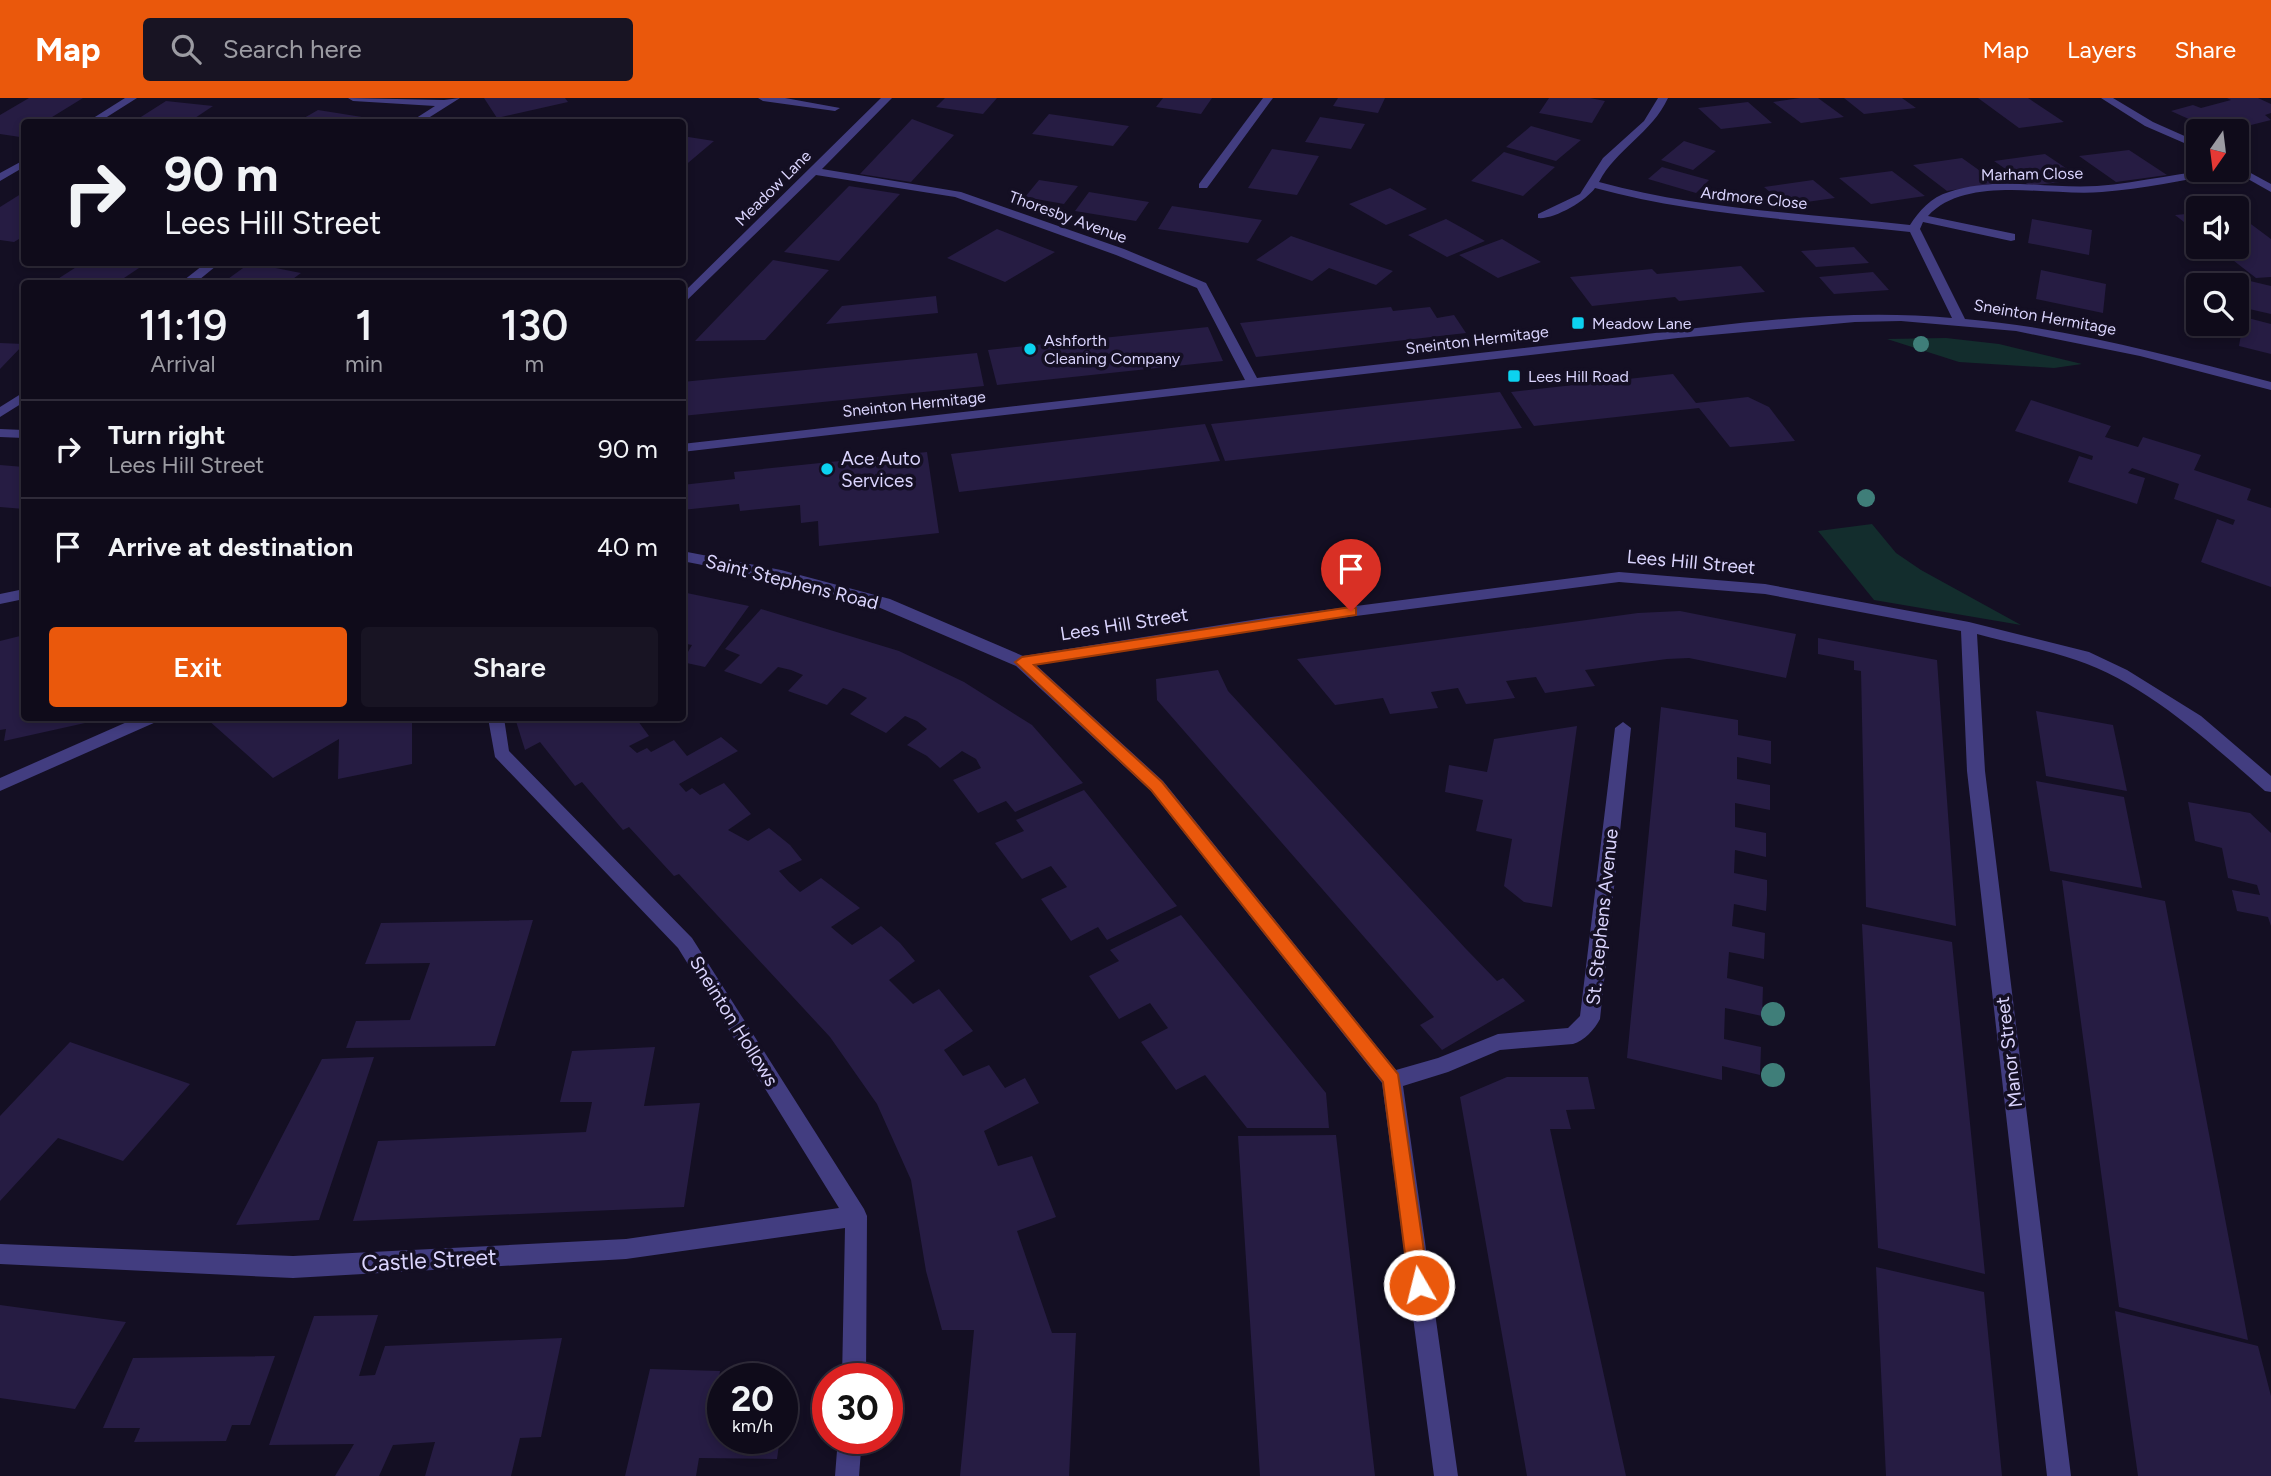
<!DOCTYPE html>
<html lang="en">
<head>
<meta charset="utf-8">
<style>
	:root { --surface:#0f0b1a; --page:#181423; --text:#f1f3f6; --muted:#9b9ba2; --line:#2f2b39; --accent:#ea580c }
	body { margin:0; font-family:Figtree,sans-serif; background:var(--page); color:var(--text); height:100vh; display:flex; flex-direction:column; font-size:26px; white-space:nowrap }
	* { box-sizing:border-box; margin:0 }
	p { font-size:23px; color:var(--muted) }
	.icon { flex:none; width:38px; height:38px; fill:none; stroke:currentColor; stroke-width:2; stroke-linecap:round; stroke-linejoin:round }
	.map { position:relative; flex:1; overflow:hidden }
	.details { position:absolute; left:21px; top:182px; width:665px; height:441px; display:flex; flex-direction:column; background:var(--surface); border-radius:7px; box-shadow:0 4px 10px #0003,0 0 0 2px var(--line) }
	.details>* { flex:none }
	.top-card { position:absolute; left:21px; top:21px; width:665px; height:147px; border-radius:7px; box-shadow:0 4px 10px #0003,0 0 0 2px var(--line); background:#0f0b1a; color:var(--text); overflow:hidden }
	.needle { width:46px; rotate:194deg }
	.tools { position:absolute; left:2186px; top:21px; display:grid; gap:14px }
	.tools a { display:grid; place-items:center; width:63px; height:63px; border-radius:7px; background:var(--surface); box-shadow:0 4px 10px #0003,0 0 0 2px var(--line); font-size:35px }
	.speed { position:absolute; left:707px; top:1265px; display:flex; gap:14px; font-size:35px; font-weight:700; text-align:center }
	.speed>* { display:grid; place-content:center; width:91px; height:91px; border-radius:50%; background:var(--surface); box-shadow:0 4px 10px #0003,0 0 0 2px var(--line); line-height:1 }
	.speed small { font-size:18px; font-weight:400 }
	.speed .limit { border:10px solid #d22; background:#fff; color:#111 }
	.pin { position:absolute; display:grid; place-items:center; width:60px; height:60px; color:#fff; margin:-72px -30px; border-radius:50% 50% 50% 0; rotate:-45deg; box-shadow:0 0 7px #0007 }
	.pin .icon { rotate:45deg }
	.me { position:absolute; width:77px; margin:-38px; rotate:352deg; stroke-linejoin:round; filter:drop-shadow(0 0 5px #0008) }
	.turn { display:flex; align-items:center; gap:24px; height:147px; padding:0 28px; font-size:32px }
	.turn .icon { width:91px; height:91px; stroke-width:2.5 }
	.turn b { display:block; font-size:49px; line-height:60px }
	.eta { display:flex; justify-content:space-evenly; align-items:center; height:119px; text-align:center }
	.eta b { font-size:42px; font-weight:600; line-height:49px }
	.button { display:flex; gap:14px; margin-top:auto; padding:14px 28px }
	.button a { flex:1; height:80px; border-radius:7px; background:var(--accent); color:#fff; font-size:28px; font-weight:600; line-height:80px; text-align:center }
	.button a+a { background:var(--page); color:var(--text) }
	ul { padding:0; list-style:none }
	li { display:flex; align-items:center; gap:21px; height:98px; padding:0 28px; border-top:2px solid var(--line) }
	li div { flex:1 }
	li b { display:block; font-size:26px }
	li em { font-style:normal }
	header { display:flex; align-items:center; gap:42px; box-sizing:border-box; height:98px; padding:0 35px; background:var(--accent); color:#fff }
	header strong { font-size:33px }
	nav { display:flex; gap:38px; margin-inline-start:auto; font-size:24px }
	.search { width:490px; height:63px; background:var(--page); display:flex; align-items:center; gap:18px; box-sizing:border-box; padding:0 24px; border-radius:7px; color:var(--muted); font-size:26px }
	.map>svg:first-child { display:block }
</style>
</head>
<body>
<header>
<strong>Map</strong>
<div class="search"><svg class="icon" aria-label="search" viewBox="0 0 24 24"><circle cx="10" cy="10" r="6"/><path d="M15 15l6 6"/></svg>Search here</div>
<nav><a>Map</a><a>Layers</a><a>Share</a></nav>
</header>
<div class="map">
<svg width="2271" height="1378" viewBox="0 0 2271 1378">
	<rect width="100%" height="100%" fill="#140f23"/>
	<!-- green -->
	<path fill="#132d2d" d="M1946 240 1999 246 2082 266 2054 270 1959 264 1887 241Z
		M1872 426 1896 455 1921 472 2021 527 1874 502 1818 433Z"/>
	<!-- building -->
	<path fill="#261c43" d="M29 0H83L44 24H24V36L20 39 0 36V17Z
		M484 0H565L568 4 497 20Z
		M945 0H997L983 16 936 9Z
		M1163 0H1212L1201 16 1156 9Z
		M1338 0H1385L1378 15 1333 8Z
		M1549 0H1590L1605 3 1592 25 1539 15Z
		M1800 0H1818L1844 19 1801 25 1773 4Z
		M1844 0H1902L1916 10 1864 16Z
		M1978 0H2028L2064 24 2019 30Z
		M2227 0H2258L2271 6V15L2265 17 2271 22 2243 29 2235 26 2213 32 2171 13 2193 7 2201 10 2231 2Z
		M166 3 213 8 189 24H133Z
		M1748 4 1772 25 1721 31 1698 10Z
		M318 12 362 19 353 24H297Z
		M1049 16 1090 22 1129 28 1113 48 1032 36Z
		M1320 19 1365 26 1351 51 1305 44Z
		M912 21 954 37 911 84 860 76Z
		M1531 28 1581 42 1556 63 1506 49Z
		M682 38 714 43 682 70Z
		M1684 43 1716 53 1693 72 1661 62Z
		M1272 51 1319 58 1297 97 1248 90Z
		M2129 52 2167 77 2116 84 2079 58Z
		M1504 54 1555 69 1523 98 1471 83Z
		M2045 56 2082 81 2030 88 1994 63Z
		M1962 60 1997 85 1947 93 1913 67Z
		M1662 69 1709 82 1696 95 1648 81Z
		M1892 73 1925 98 1871 106 1839 80Z
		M1039 82 1078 88 1064 106 1025 99Z
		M1813 82 1835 100 1785 107 1764 89Z
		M849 88 900 96 839 163 784 154Z
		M1390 90 1427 111 1386 127 1349 106Z
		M24 94V138L14 144 0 142V109Z
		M1089 94 1149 104 1136 123 1075 113Z
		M1172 108 1218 115 1262 122 1248 145 1158 131Z
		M2198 115V135L2175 117Z
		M2236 115 2271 141V179L2256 180 2216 149H2236Z
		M1446 121 1466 132 1485 143 1447 159 1408 137Z
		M2032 121 2092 132 2089 157 2028 145Z
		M997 131 1055 154 1005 184 947 160Z
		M1291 138 1393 173 1376 187 1329 170 1312 183 1256 162Z
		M1502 141 1541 164 1498 180 1459 157Z
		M1854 149 1869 165 1816 169 1801 153Z
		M773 162 829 172 765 242 695 243Z
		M84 164H148L115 186H50Z
		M250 165 301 175 286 186H221Z
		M1741 168 1765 194 1679 203 1675 199 1592 208 1570 179 1652 171 1657 176Z
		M2041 172 2106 186 2103 215 2036 201Z
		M1873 174 1889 192 1834 196 1819 179Z
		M2229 178 2271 188V216L2236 208V187H2227Z
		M936 198 938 215 826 226 842 208Z
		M1391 209 1393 213 1430 209 1437 220 1454 217 1466 235 1256 259 1240 225Z
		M2244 219 2271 226V256L2239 248Z
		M1208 229 1223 263 997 287 988 252Z
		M0 245 24 246 0 271Z
		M977 255 984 288 682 318V284Z
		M1673 276 1696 305 1748 299 1769 309 1795 343 1730 349 1699 310 1534 328 1511 294Z
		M1500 294 1522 330 1225 363 1211 326Z
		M2031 302 2111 328 2105 339 2138 349 2143 339 2201 357 2194 372 2251 391 2247 402 2271 410V489L2201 464 2217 421 2233 427 2235 422 2174 401 2179 386 2132 370 2128 375 2145 380 2137 406 2068 384 2079 358 2092 362 2093 358 2015 333Z
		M1205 326 1220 363 959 394 951 356Z
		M927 354 939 435 819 448 818 423 801 425 800 407 740 413 739 406 682 412V387L735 381 734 374Z
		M0 367 24 369V411L0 409Z
		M682 494 749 508 705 569 682 564 692 547 682 545Z
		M761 511 899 553 964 584 1032 627 1083 685 1015 714 1006 703 978 715 953 682 981 670 976 661 962 653 940 670 927 658 907 647 927 631 917 623 905 618 886 635 850 616 867 600 855 594 843 590 827 607 788 593 803 577 791 572 778 569 761 586 724 573 740 557 725 551Z
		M1680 513 1796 536 1786 580 1689 560 1667 561 1585 572 1595 588 1545 595 1536 579 1506 583 1515 600 1493 603 1466 606 1458 590 1431 594 1438 610 1390 616 1383 600 1335 607 1297 561 1638 515Z
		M24 537V620L103 621 4 643 6 631 0 632V543Z
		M1818 540 1937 562 1956 828 1866 809 1861 573 1854 572V563L1818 556Z
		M1218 572 1228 593 1466 851 1497 883 1503 880 1525 903 1442 952 1420 927 1434 919 1157 602 1156 581Z
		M1661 609 1738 622V637L1771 643V666L1737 659V681L1770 687V712L1735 705V729L1766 735V759L1735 752 1734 775 1767 782V797L1766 813 1734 806 1732 828 1765 835 1764 861 1729 854 1727 880 1763 889 1762 918 1725 910 1724 941 1761 949 1760 977 1722 968V982L1627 960Z
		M2036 613 2113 627 2127 693 2046 678Z
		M210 620H412V666L338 681 339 641 273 680 207 621Z
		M515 620H645L638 623 649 638 629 648 637 655 647 650 651 654 674 642 687 658 721 639 738 653 679 686 686 694 692 690 700 697 724 685 751 716 728 732 748 743 769 730 790 747 802 762 779 773 789 784 800 794 821 780 860 810 831 829 852 847 881 828 900 845 915 863 889 882 913 906 939 891 973 933 944 952 963 978 989 967 1005 990 1025 980 1039 1005 984 1033 998 1068 1032 1058 1056 1119 1017 1133 1052 1235H1076L1069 1378H960L974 1232H942L926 1173 911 1082 877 1006 830 939 679 776 674 778 629 729 623 732 582 684 575 688 540 644 525 652Z
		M1577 628 1552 809 1524 804 1504 788 1512 741 1476 733 1483 702 1445 694 1449 667 1487 674 1494 641Z
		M2036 683 2124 699 2142 790 2050 773Z
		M1084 692 1177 808 1107 842 1098 829 1071 843 1041 801 1067 789 1051 768 1022 781 995 745 1024 733 1016 722Z
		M2188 704 2250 715 2271 735V828L2268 819 2237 813 2232 792 2260 797 2257 787 2228 780 2222 750 2195 743Z
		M2062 782 2165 803 2248 1242 2119 1209Z
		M1181 817 1326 995 1329 1030H1247L1205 977 1176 992 1141 944 1168 930 1150 905 1119 921 1089 878 1119 863 1110 852Z
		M533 822 495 948 346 950 356 923 410 922 430 865 365 866 381 825Z
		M1862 826 1952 844 1985 1176 1878 1150Z
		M70 944 190 986 123 1063 58 1040 0 1103V1018Z
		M655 949 644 1008 700 1005 684 1109 353 1123 378 1043 586 1034 592 1004H560L572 953Z
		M374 959 319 1122 236 1127 322 961Z
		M1507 979H1588L1595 1011 1566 1012 1571 1031H1550L1626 1378H1527L1460 999Z
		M1336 1037 1375 1378H1260L1238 1038Z
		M1876 1169 1984 1194 2002 1378H1886Z
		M0 1207 126 1224 75 1311 0 1300Z
		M2115 1213 2258 1248 2271 1298V1378H2138Z
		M378 1217 359 1278 375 1277 385 1248 562 1240 541 1339 520 1340 511 1378H425L435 1344 393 1347 379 1378H335L354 1346 269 1347 314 1218Z
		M275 1258 250 1327H232L226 1343 134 1344 140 1330H103L133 1260Z
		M650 1271 720 1273 717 1293H723V1340H780L777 1361 699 1360 696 1378H625Z"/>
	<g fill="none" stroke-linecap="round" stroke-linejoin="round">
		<!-- minor -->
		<path fill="#423d80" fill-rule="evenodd" d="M125 0H137L99 24H87Z
			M348 0 444 2 460 0 422 24H410L435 8 353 3Z
			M758 0H785L840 10 835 13 763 3Z
			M881 0H892L822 71 961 94 1124 151 1206 185 1257 280C1382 266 1506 252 1630 238 1737 225 1845 210 1952 220L1910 134C1804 122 1698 118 1595 90 1586 103 1553 122 1538 120V116L1580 96 1603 60 1644 23 1658 0H1668C1652 35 1616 51 1599 84 1701 112 1806 115 1910 127 1919 113 1931 99 1949 94 1996 78 2048 91 2097 88 2142 85 2185 72 2229 72L2224 75C2184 82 2143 91 2102 94 2050 99 1967 76 1928 118L2015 136V142L2011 143 1923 124 1920 131 1965 221C2069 230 2170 258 2271 284V292L2140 258 2016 233 1901 223 1855 224 1678 240 682 354V346L1245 282 1197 190 1116 157 955 99 816 77 682 207V196Z
			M1263 0H1273L1207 90H1199V86Z
			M2101 0H2113L2153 24 2198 44V51L2145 28Z
			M24 62V69L0 83V75Z
			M2236 67 2271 86V94L2232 72H2236Z
			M207 164H221L194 186H179Z
			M24 294V304L0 319V309Z
			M0 331 24 332V340L0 339Z
			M682 453 781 472 890 501 1023 558 1271 519 1619 474 1765 486 1969 524 2089 554 2127 572 2201 618 2271 678V694L2265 693C2212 646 2144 584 2076 562 2044 551 2010 545 1977 536L1985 673 2071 1378H2047L1967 673 1961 533 1765 496 1619 484 1271 529 1036 567 1163 683 1396 972 1438 960 1498 936 1568 930 1580 918 1615 630 1623 624 1631 630 1600 921C1595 931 1584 943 1573 946L1500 952 1448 974 1403 988 1458 1378H1434L1382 985 1151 693 1016 568 878 509 780 482 682 463Z
			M24 491V501L0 506V496Z
			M136 620H158L156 624 0 693V680Z
			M488 620H504L509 653 692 840 864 1111 867 1118 866 1281H842L845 1130 626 1161 293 1180 0 1166V1146L293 1158 626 1141 839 1110 678 850 495 659Z
			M838 1340H862L859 1378H835Z"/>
	</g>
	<!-- trees -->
	<g fill="#3f7e79">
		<circle cx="1921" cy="246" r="8"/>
		<circle cx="1866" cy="400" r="9"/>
		<circle cx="1773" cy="916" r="12"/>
		<circle cx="1773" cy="977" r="12"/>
	</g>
	<!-- route -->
	<path fill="#ea580c" stroke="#983908" stroke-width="2" d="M1351 509 1356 510V517L1034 567 1162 684 1398 976 1429 1187 1426 1194 1419 1197 1412 1194 1409 1187 1383 984 1151 692 1015 564 1022 559Z"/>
	<!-- markers -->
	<g fill="#0cd2f0" stroke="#140f23" stroke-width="2.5">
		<rect x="1571" y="218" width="14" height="14" rx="3.5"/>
		<circle cx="1030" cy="251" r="7"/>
		<rect x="1507" y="271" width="14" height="14" rx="3.5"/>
		<circle cx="827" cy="371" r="7"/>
	</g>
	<g text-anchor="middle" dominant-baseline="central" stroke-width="7" stroke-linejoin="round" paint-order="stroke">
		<!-- far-street labels -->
		<g font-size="16" fill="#dad4fd" stroke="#140f23">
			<text transform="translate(2032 76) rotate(-1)">Marham Close</text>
			<text transform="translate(773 90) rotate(-45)">Meadow Lane</text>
			<text transform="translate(1754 100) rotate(6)">Ardmore Close</text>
			<text transform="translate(1068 119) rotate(20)">Thoresby Avenue</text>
			<text transform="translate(2045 219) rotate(10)">Sneinton Hermitage</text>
			<text transform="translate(1477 242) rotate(-7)">Sneinton Hermitage</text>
			<text transform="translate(914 306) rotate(-6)">Sneinton Hermitage</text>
		</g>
		<!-- far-poi labels -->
		<g font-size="16" fill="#dad4fd" stroke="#140f23" text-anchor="start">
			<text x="1592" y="225">Meadow Lane</text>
			<text x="1044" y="242">Ashforth<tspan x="1044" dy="18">Cleaning Company</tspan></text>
			<text x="1528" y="278">Lees Hill Road</text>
		</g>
		<!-- poi labels -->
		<g font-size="19" fill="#dad4fd" stroke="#140f23" text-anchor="start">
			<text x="841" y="360">Ace Auto<tspan x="841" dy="22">Services</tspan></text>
		</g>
		<!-- street labels -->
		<g font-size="19" fill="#dad4fd" stroke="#140f23">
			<text transform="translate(1691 464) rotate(5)">Lees Hill Street</text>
			<text transform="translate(792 484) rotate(14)">Saint Stephens Road</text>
			<text transform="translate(1124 526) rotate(-9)">Lees Hill Street</text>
			<text transform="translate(1602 819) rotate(-84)">St. Stephens Avenue</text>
			<text transform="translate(734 923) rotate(58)">Sneinton Hollows</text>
			<text transform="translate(2009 954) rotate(-97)">Manor Street</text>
		</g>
		<!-- near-street labels -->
		<g font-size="23" fill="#dad4fd" stroke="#140f23">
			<text transform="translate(429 1162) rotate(-3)">Castle Street</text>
		</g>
	</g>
</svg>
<div class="tools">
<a><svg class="needle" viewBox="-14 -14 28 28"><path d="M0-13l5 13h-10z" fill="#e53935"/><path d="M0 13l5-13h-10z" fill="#9b9ba2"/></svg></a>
<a><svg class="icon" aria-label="sound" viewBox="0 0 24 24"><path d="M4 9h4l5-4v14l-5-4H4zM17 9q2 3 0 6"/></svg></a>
<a><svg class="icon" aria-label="search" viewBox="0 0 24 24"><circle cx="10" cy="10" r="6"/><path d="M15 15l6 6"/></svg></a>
</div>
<div class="speed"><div>20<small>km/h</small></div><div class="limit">30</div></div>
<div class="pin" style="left:1351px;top:513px;background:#d93025"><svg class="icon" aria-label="arrive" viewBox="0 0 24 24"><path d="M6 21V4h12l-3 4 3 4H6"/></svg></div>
<svg class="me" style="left:1419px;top:1187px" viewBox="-20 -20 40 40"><circle r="17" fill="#ea580c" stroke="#fff" stroke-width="3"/><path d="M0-11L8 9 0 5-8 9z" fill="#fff"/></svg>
<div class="top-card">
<div class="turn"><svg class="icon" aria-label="right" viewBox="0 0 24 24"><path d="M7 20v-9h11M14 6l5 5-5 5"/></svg><div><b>90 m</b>Lees Hill Street</div></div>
</div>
<section class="details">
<div class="eta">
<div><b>11:19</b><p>Arrival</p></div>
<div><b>1</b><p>min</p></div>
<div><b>130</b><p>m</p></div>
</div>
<ul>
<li><svg class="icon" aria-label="right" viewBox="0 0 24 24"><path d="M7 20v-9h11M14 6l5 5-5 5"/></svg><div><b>Turn right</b><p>Lees Hill Street</p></div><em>90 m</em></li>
<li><svg class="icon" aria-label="arrive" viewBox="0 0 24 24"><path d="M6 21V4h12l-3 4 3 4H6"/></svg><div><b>Arrive at destination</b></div><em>40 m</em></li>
</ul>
<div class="button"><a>Exit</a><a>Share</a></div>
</section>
</div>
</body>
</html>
